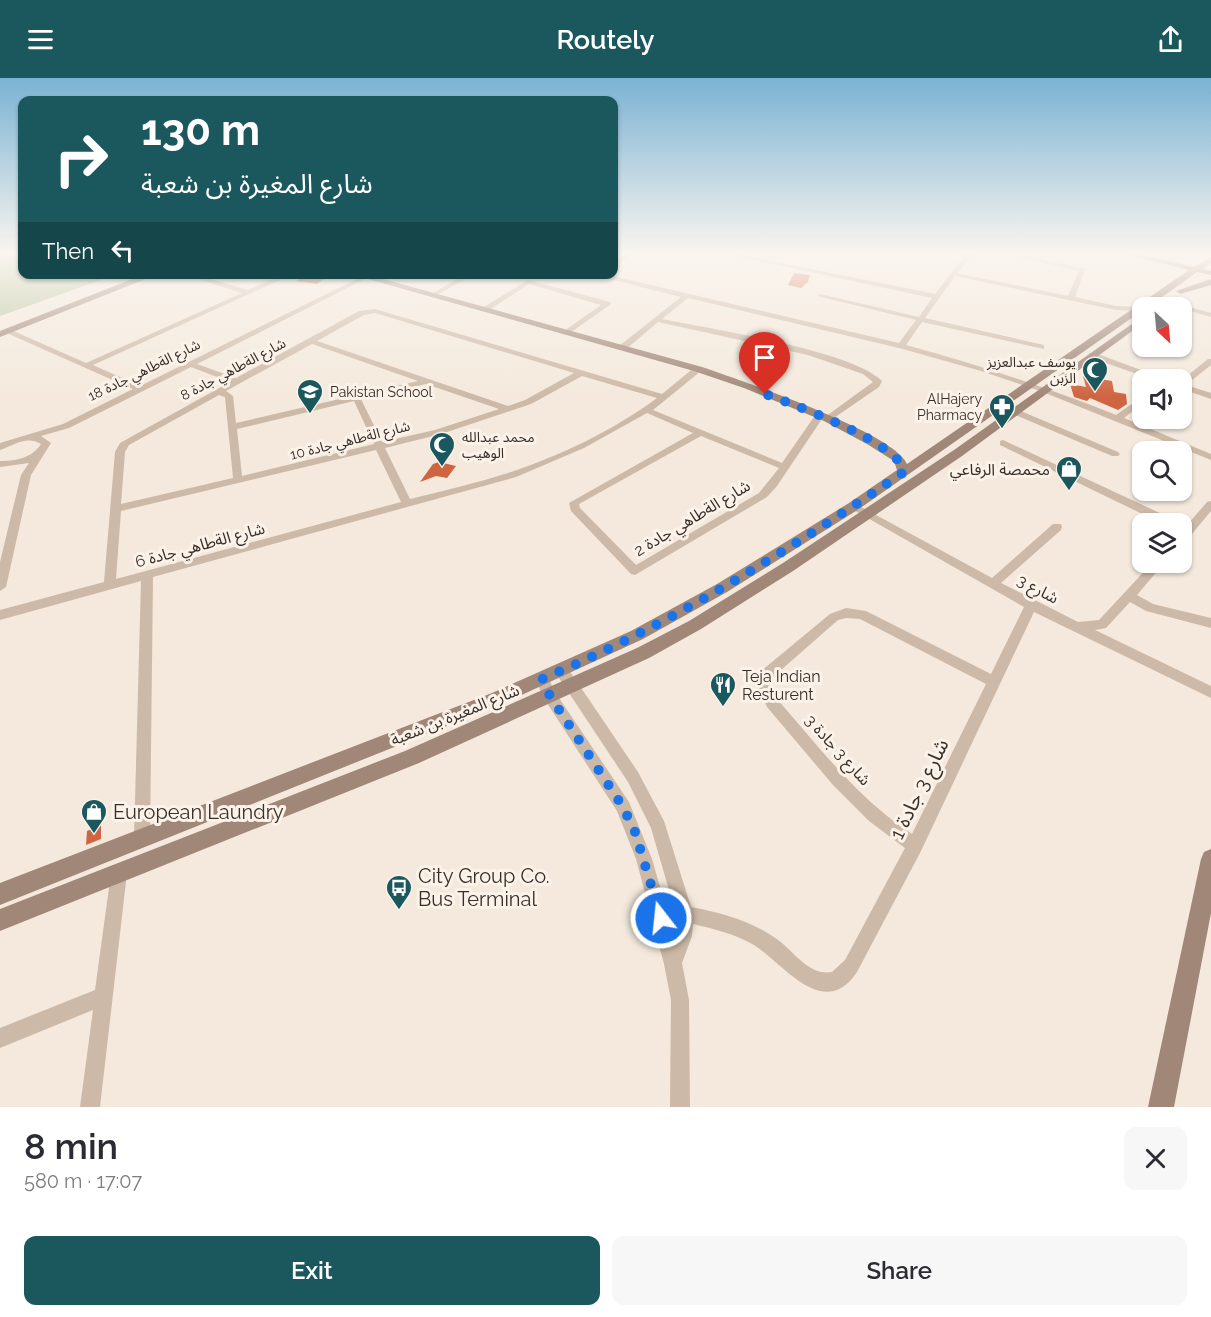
<!DOCTYPE html>
<html lang="en">
<head>
<meta charset="utf-8">
<style>
	:root { --surface:#fff; --page:#f7f7f7; --text:#2b2b33; --muted:#7c7c81; --accent:#1a585d }
	body { margin:0; font-family:Raleway,"Noto Sans Arabic",sans-serif; background:var(--page); color:var(--text); height:100vh; display:flex; flex-direction:column; font-size:22px; white-space:nowrap }
	* { box-sizing:border-box; margin:0 }
	p { font-size:20px; color:var(--muted) }
	.icon { flex:none; width:33px; height:33px; fill:none; stroke:currentColor; stroke-width:2; stroke-linecap:round; stroke-linejoin:round }
	.map { position:relative; height:1029px; overflow:hidden }
	.side { display:flex; flex-direction:column; background:var(--surface); flex:1 }
	.side>* { flex:none }
	.top-card { position:absolute; left:18px; top:18px; width:600px; height:183px; border-radius:12px; box-shadow:0 2px 4px #0004; background:#1a585d; color:#fff; overflow:hidden }
	.needle { width:39px; rotate:154deg }
	.tools { position:absolute; left:1132px; top:219px; display:grid; gap:12px }
	.tools a { display:grid; place-items:center; width:60px; height:60px; border-radius:12px; background:var(--surface); box-shadow:0 2px 4px #0004; font-size:30px }
	.pin { position:absolute; display:grid; place-items:center; width:51px; height:51px; color:#fff; margin:-62px -26px; border-radius:50% 50% 50% 0; rotate:-45deg; box-shadow:0 0 6px #0007 }
	.pin .icon { rotate:45deg }
	.me { position:absolute; width:66px; margin:-33px; rotate:344deg; stroke-linejoin:round; filter:drop-shadow(0 0 4px #0008) }
	.turn { display:flex; align-items:center; gap:21px; height:126px; padding:0 24px; font-size:27px }
	.turn .icon { width:78px; height:78px; stroke-width:2.5 }
	.turn b { display:block; font-size:42px; line-height:51px }
	.then { display:flex; align-items:center; height:57px; padding:0 24px; background:#0003; gap:12px; font-size:22px }
	.round { display:grid; place-items:center; flex:none; width:63px; height:63px; border-radius:12px; background:var(--page) }
	.overview { display:flex; align-items:center; justify-content:space-between; height:102px; padding:0 24px }
	h1 { font-size:36px; font-weight:600; line-height:45px }
	.cta { display:flex; gap:12px; margin-top:auto; padding:12px 24px }
	.cta a { flex:1; height:69px; border-radius:12px; background:var(--accent); color:#fff; font-size:24px; font-weight:600; line-height:69px; text-align:center }
	.cta a+a { background:var(--page); color:var(--text) }
	header { display:flex; justify-content:space-between; align-items:center; height:78px; padding:0 24px; background:var(--accent); color:#fff; font-size:27px; font-weight:600 }
	.map>svg:first-child { display:block }
</style>
</head>
<body>
<header><svg class="icon" aria-label="menu" viewBox="0 0 24 24"><path d="M4 6h16M4 12h16M4 18h16"/></svg>Routely<svg class="icon" aria-label="share" viewBox="0 0 24 24"><path d="M12 15V3M7 8l5-5 5 5M5 13v7h14v-7"/></svg></header>
<div class="map">
<svg width="1211" height="1029" viewBox="0 0 1211 1029">
	<rect width="100%" height="100%" fill="#f4e9dc"/>
	<!-- green -->
	<path fill="#b5c49b" d="M0 175H22V196L115 197 0 238Z"/>
	<!-- building -->
	<path fill="#ce6540" d="M794 195 810 197 808 204 801 210 788 207Z
		M309 196H331L317 206 296 203Z
		M1083 298 1112 303 1114 314 1126 316 1127 326 1118 332 1090 320 1087 323 1074 319 1070 306 1086 309Z
		M439 384 456 388 447 400 436 398 420 404 433 386Z
		M101 747V761L86 767 87 753Z"/>
	<g fill="none" stroke-linecap="round" stroke-linejoin="round">
		<!-- street -->
		<path fill="#cdb9a7" fill-rule="evenodd" d="M627 175H634L614 189V184Z
			M721 175H733L935 216 964 179 950 175H974L957 195 1068 218 1079 193 1019 179 1022 175H1028L1026 178 1085 191 1075 219 1116 228 1138 229H1141V233L1116 232 955 198 925 240 1044 267V271L922 244 906 267C979 287 1046 309 1116 337L1143 318V325L1124 340 1211 376V382L1043 314 981 293 899 270 688 220 662 241C710 251 851 272 882 303L879 309 828 344 825 343V339L873 304 863 296 808 277 658 244 625 272H619V268L681 219 590 196H604L899 265 916 242 817 218 820 216 919 239 932 220Z
			M182 196H194L248 212 283 196H293L93 287 140 308 365 197 367 198V200L197 286 236 300 359 233 375 231 662 316 695 289H701V293L653 332 782 385 816 336 819 335 824 338 777 408 767 419 635 497 631 496 571 433 569 425 693 355 647 335 584 370 516 399 153 499 150 760 148 766 142 768 136 766 134 760 141 503 0 542V532L104 504 115 374 120 365 230 304 191 289 69 350 41 358 51 365 31 397 6 509 0 513V484L21 397 29 385 0 389V383C16 383 32 380 41 366 27 357 14 367 0 372V365L63 346 133 311 2 253 9 251 86 285 242 215ZM375 235 574 295 525 322 508 328 317 263 364 237ZM312 266 418 303 236 345 233 318 226 313ZM582 298 657 320C614 352 560 378 508 395 476 405 443 413 410 421L385 370 441 356 531 326ZM426 306 499 331 435 352 382 364 361 321ZM219 317 225 319 233 400 121 426 125 374 129 367ZM354 323 374 366 242 398 237 351ZM701 358 779 390 759 415 636 487 580 430 579 426ZM376 372 401 424 116 501 121 433Z
			M466 196H475L433 219 428 218Z
			M528 202 610 224 611 226 567 257 563 255 564 253 601 227 529 206 486 234 479 232Z
			M1176 225 1211 235V239L1176 229Z
			M1089 275H1095L1168 302H1154L1089 279Z
			M1208 281H1211V287L1186 307 1211 315V321L1182 311V302Z
			M1016 331 1118 374 1120 376 1118 378H1112L1013 336V332Z
			M1003 362 1177 443 1178 446H1163L1000 367V363Z
			M1211 423V433L1186 463 1182 464V453L1207 424Z
			M854 425 992 500 1053 446H1061L1062 449 1061 452 1001 505 1078 544 1099 542 1153 484H1165L1137 517 1153 526 1211 540V550L1146 533 1130 524 1106 550 1095 552 1211 608V620L1034 534 921 773 857 894C824 944 784 886 754 867 735 856 714 851 693 846L692 858 682 885 689 922 690 1029H670L671 922 664 886 636 781 617 733 545 622 535 601 537 597 542 595 547 597 555 614 629 724 652 781 674 858 676 836 651 750 628 704 557 597 555 593 557 589 562 588 567 589 638 694 664 743 691 829C723 835 756 844 782 865 796 877 811 898 832 894L845 882 905 770 869 743 833 707 767 629 758 609 761 593 830 536 846 530 866 533 991 596 1024 529 850 430 849 428 850 426ZM846 540 860 541 986 606 912 756C858 721 819 669 777 621L772 609 773 599 838 542Z
			M119 787 125 789 127 795 100 1029H80L93 932 0 970V950L95 912 111 795 113 789Z"/>
		<!-- secondary -->
		<path fill="#a18778" fill-rule="evenodd" d="M1121 175H1135L1194 189 1211 179V185L1203 191 1211 193V197L1197 194 1147 230H1143V232L859 431 727 514 643 561 504 625 0 827V805L492 615 631 553 717 506 849 425 897 392 894 383 867 366 824 343 744 310 694 293 350 196H365L702 289C737 301 895 355 907 386L1189 192Z
			M145 196H158L0 259V253Z
			M1211 201V207L1180 216 1176 213Z
			M1143 238V245L962 378 793 493 701 551 649 580 419 685 0 853V831L405 673 637 570 689 543 783 485 954 372Z
			M1211 771V835L1174 1029H1148L1201 781 1204 774Z"/>
	</g>
	<!-- sky -->
	<linearGradient id="sky" x2="0" y2="1"><stop stop-color="#7bb2d3"/><stop offset="0.55" stop-color="#faf5ef"/><stop offset="1" stop-color="#faf5ef" stop-opacity="0"/></linearGradient>
	<rect width="1211" height="319" fill="url(#sky)"/>
	<g fill="none" stroke-linecap="round" stroke-linejoin="round">
		<!-- route -->
		<path stroke="#1a73e8" stroke-width="10" stroke-dasharray="0 18" d="M661 840 635 754 623 729 550 618 542 601C670 547 789 472 904 394 902 366 792 326 765 316"/>
	</g>
	<!-- icons -->
	<defs>
		<symbol id="mosque-pin" viewBox="-11 -11 22 30"><path d="M0 17L-7.5 6A9.5 9.5 0 1 1 7.5 6Z" fill="#1a585d" stroke="#fbf3e9"/><path d="M3.5-4.9A6 6 0 1 0 3.5 4.9A5 5 0 1 1 3.5-4.9Z" fill="#fff"/></symbol>
		<symbol id="school-pin" viewBox="-11 -11 22 30"><path d="M0 17L-7.5 6A9.5 9.5 0 1 1 7.5 6Z" fill="#1a585d" stroke="#fbf3e9"/><path d="M0-5L7-2L0 1L-7-2ZM-4 1L0 2.5L4 1V4Q0 6-4 4Z" fill="#fff"/></symbol>
		<symbol id="pharmacy-pin" viewBox="-11 -11 22 30"><path d="M0 17L-7.5 6A9.5 9.5 0 1 1 7.5 6Z" fill="#1a585d" stroke="#fbf3e9"/><path d="M-2-6h4v4h4v4h-4v4h-4v-4h-4v-4h4Z" fill="#fff"/></symbol>
		<symbol id="shop-pin" viewBox="-11 -11 22 30"><path d="M0 17L-7.5 6A9.5 9.5 0 1 1 7.5 6Z" fill="#1a585d" stroke="#fbf3e9"/><path d="M-5-2.5h2.3a2.7 3.5 0 0 1 5.4 0H5L5.5 6h-11ZM-1.5-2.5h3a1.5 2.3 0 0 0-3 0Z" fill="#fff"/></symbol>
		<symbol id="restaurant-pin" viewBox="-11 -11 22 30"><path d="M0 17L-7.5 6A9.5 9.5 0 1 1 7.5 6Z" fill="#1a585d" stroke="#fbf3e9"/><path d="M-5-6h1v4h1v-4h1v4h1v-4h1v5L-1.5 .5V6h-2V.5L-5-1ZM5-6V6H3V1.5H1.5Q1.5-4 5-6Z" fill="#fff"/></symbol>
		<symbol id="bus-pin" viewBox="-11 -11 22 30"><path d="M0 17L-7.5 6A9.5 9.5 0 1 1 7.5 6Z" fill="#1a585d" stroke="#fbf3e9"/><path d="M-5-6H5V4H4V6H2V4H-2V6H-4V4H-5ZM-3.5-4V0h7V-4ZM-3.5 1.2v1.5H-2V1.2ZM2 1.2v1.5H3.5V1.2Z" fill="#fff"/></symbol>
	</defs>
	<g fill-rule="evenodd">
		<use href="#mosque-pin" x="1080" y="277" width="30" height="40"/>
		<use href="#school-pin" x="295" y="299" width="30" height="40"/>
		<use href="#pharmacy-pin" x="987" y="314" width="30" height="40"/>
		<use href="#mosque-pin" x="427" y="352" width="30" height="40"/>
		<use href="#shop-pin" x="1054" y="376" width="30" height="40"/>
		<use href="#restaurant-pin" x="708" y="592" width="30" height="40"/>
		<use href="#shop-pin" x="79" y="719" width="30" height="40"/>
		<use href="#bus-pin" x="384" y="795" width="30" height="40"/>
	</g>
	<g text-anchor="middle" dominant-baseline="central" stroke-width="6" stroke-linejoin="round" paint-order="stroke">
		<!-- far-poi labels -->
		<g font-size="14" fill="#392e28" stroke="#fbf3e9" text-anchor="end">
			<text x="1076" y="284">يوسف عبدالعزيز<tspan x="1076" dy="16">الزبن</tspan></text>
			<text x="330" y="314" text-anchor="start">Pakistan School</text>
			<text x="982" y="321">AlHajery<tspan x="982" dy="16">Pharmacy</tspan></text>
			<text x="462" y="359" text-anchor="start">محمد عبدالله<tspan x="462" dy="16">الوهيب</tspan></text>
		</g>
		<!-- far-street labels -->
		<g font-size="14" fill="#392e28" stroke="#fbf3e9">
			<text transform="translate(233 291) rotate(-28)">شارع الةطاهي جادة 8</text>
			<text transform="translate(144 292) rotate(-26)">شارع الةطاهي جادة 18</text>
			<text transform="translate(350 362) rotate(-14)">شارع الةطاهي جادة 10</text>
		</g>
		<!-- poi labels -->
		<g font-size="16" fill="#392e28" stroke="#fbf3e9" text-anchor="end">
			<text x="1050" y="391">محمصة الرفاعي</text>
			<text x="742" y="598" text-anchor="start">Teja Indian<tspan x="742" dy="18">Resturent</tspan></text>
		</g>
		<!-- street labels -->
		<g font-size="16" fill="#392e28" stroke="#fbf3e9">
			<text transform="translate(692 440) rotate(-31)">شارع الةطاهي جادة 2</text>
			<text transform="translate(200 467) rotate(-15)">شارع الةطاهي جادة 6</text>
			<text transform="translate(1038 511) rotate(28)">شارع 3</text>
			<text transform="translate(455 637) rotate(-22)">شارع المغيرة بن شعبة</text>
			<text transform="translate(838 672) rotate(48)">شارع 3 جادة 3</text>
		</g>
		<!-- near-street labels -->
		<g font-size="20" fill="#392e28" stroke="#fbf3e9">
			<text transform="translate(919 711) rotate(-64)">شارع 3 جادة 1</text>
		</g>
		<!-- near-poi labels -->
		<g font-size="20" fill="#392e28" stroke="#fbf3e9" text-anchor="start">
			<text x="113" y="734">European Laundry</text>
			<text x="418" y="798">City Group Co.<tspan x="418" dy="23">Bus Terminal</tspan></text>
		</g>
	</g>
</svg>
<div class="tools">
<a><svg class="needle" viewBox="-14 -14 28 28"><path d="M0-13l5 13h-10z" fill="#e53935"/><path d="M0 13l5-13h-10z" fill="#7c7c81"/></svg></a>
<a><svg class="icon" aria-label="sound" viewBox="0 0 24 24"><path d="M4 9h4l5-4v14l-5-4H4zM17 9q2 3 0 6"/></svg></a>
<a><svg class="icon" aria-label="search" viewBox="0 0 24 24"><circle cx="10" cy="10" r="6"/><path d="M15 15l6 6"/></svg></a>
<a><svg class="icon" aria-label="layers" viewBox="0 0 24 24"><path d="M12 4l9 5-9 5-9-5zM3 14l9 5 9-5"/></svg></a>
</div>
<div class="pin" style="left:765px;top:316px;background:#d93025"><svg class="icon" aria-label="arrive" viewBox="0 0 24 24"><path d="M6 21V4h12l-3 4 3 4H6"/></svg></div>
<svg class="me" style="left:661px;top:840px" viewBox="-20 -20 40 40"><circle r="17" fill="#1a73e8" stroke="#fff" stroke-width="3"/><path d="M0-11L8 9 0 5-8 9z" fill="#fff"/></svg>
<div class="top-card">
<div class="turn"><svg class="icon" aria-label="right" viewBox="0 0 24 24"><path d="M7 20v-9h11M14 6l5 5-5 5"/></svg><div><b>130 m</b>شارع المغيرة بن شعبة</div></div>
<div class="then">Then<svg class="icon" aria-label="left" viewBox="0 0 24 24"><path d="M17 20v-9H6M10 6l-5 5 5 5"/></svg></div>
</div>
</div>
<section class="side">
<div class="overview"><div><h1>8 min</h1><p>580 m · 17:07</p></div><a class="round"><svg class="icon" aria-label="close" viewBox="0 0 24 24"><path d="M6 6l12 12M18 6L6 18"/></svg></a></div>
<div class="cta"><a>Exit</a><a>Share</a></div>
</section>
</body>
</html>
